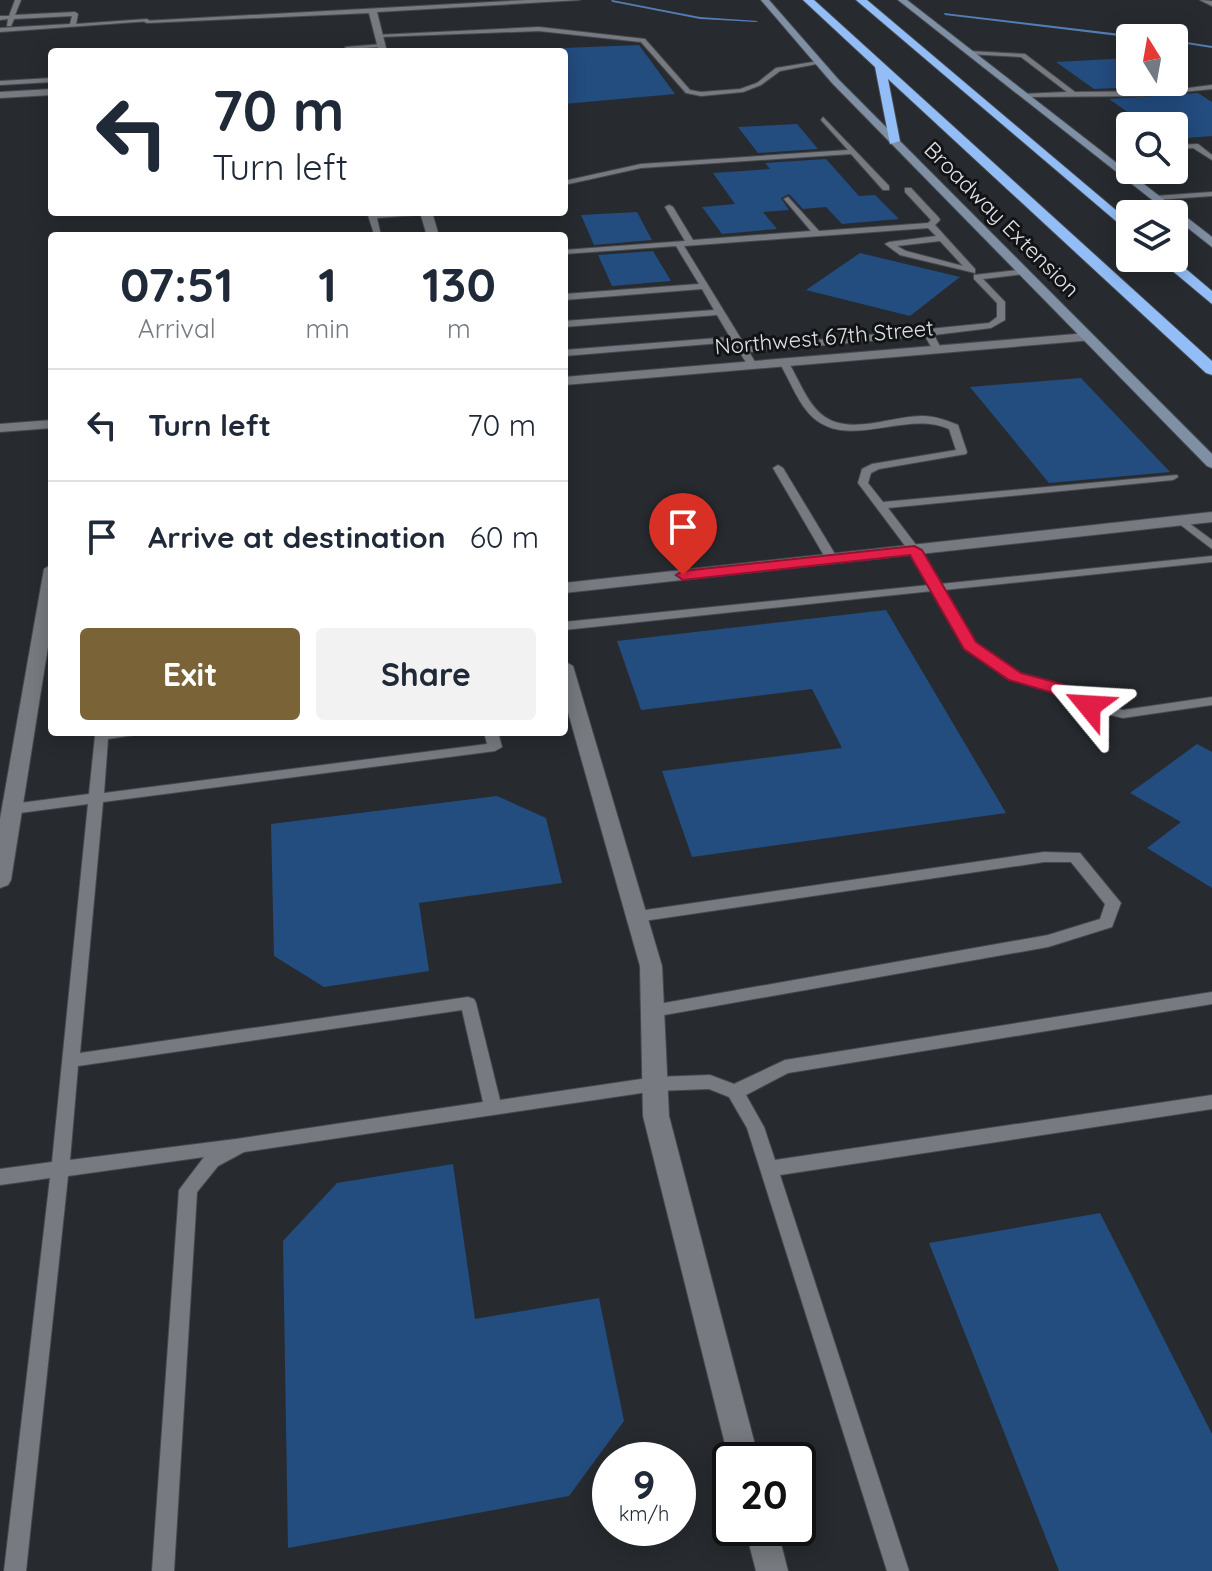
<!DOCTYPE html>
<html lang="en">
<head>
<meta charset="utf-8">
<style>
	:root { --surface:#fff; --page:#f2f2f3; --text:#1f2937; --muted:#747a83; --line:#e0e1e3; --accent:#7b6338 }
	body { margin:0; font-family:Quicksand,sans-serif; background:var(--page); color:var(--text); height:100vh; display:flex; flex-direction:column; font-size:30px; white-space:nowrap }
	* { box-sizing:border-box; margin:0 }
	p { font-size:26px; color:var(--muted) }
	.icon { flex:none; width:44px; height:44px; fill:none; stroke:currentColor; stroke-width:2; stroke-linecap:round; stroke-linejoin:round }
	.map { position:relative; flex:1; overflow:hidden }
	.panel { position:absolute; left:48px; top:232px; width:520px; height:504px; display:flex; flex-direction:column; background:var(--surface); border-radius:8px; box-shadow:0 4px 20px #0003 }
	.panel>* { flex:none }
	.top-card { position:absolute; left:48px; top:48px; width:520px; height:168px; border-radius:8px; box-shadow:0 4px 20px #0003; background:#fff; color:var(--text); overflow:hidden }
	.needle { width:52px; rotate:349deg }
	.buttons { position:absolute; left:1116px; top:24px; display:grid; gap:16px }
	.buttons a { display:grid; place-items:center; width:72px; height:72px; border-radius:8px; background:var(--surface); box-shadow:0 4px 20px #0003; font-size:40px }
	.speed { position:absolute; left:592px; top:1442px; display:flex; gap:16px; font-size:40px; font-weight:700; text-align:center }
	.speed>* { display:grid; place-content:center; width:104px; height:104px; border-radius:50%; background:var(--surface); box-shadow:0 4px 20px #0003; line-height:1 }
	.speed small { font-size:20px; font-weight:400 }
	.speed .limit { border:4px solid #111; border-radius:12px; background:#fff; color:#111 }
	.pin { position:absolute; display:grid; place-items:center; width:68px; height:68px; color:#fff; margin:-82px -34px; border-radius:50% 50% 50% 0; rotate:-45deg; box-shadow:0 0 8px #0007 }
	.pin .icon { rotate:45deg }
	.me { position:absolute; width:88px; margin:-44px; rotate:297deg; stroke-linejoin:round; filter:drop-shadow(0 0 6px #0008) }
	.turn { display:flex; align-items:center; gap:28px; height:168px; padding:0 32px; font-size:36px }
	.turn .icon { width:104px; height:104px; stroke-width:2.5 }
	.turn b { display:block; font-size:56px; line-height:68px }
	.eta { display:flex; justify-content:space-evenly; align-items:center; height:136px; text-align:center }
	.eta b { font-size:48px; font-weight:800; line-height:56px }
	.cta { display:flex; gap:16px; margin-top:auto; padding:16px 32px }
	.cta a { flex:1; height:92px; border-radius:8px; background:var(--accent); color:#fff; font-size:32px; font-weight:800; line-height:92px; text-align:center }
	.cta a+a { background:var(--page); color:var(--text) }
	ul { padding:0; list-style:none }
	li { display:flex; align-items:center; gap:24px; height:112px; padding:0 32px; border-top:2px solid var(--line) }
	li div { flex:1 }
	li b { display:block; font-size:30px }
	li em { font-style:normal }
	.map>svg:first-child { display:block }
</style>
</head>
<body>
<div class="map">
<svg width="1212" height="1571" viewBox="0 0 1212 1571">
	<rect width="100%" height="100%" fill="#272b2f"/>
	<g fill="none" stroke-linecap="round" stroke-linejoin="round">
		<!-- stream -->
		<path fill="#537db5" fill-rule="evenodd" d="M612 0 700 17 758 21 756 22 700 19 613 2 611 1Z
			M944 13 1146 37 1148 38H1135L945 15Z
			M1174 40 1212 46V48L1174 42Z"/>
	</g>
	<!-- building -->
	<path fill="#234c7f" d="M639 45 675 94 564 104V48Z
		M1130 58V82H1174V78L1185 85 1094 89 1056 62Z
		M1198 93 1212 102V136L1187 138 1168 124 1146 125 1109 99Z
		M797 124 818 149 758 153 738 127Z
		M826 159 859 196 875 195 899 219 842 224 826 207 803 209 789 194 781 198 789 210 763 212 777 229 722 234 702 207 735 204 713 173 770 169 765 163Z
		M637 212 652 240 594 245 581 215Z
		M653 251 671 281 612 286 598 255Z
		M860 253 960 277 910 316 806 290Z
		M1081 378 1170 472 1049 483 970 387Z
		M886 610 1006 813 692 857 662 771 842 748 812 689 641 710 617 641Z
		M1197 744 1212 752V888L1147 848 1181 822 1130 793Z
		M497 796 546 818 562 883 419 903 429 971 324 987 274 956 271 824Z
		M453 1164 475 1319 599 1298 624 1421 569 1496 288 1548 283 1241 337 1183Z
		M1100 1213 1212 1434V1571H1059L929 1243Z"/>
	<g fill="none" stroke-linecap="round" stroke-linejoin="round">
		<defs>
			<path id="service" d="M15 0H21L15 15 75 12 78 14 76 24 147 19 150 21 0 32V28L70 24 72 16 14 19 11 26H7L8 19 0 20V16H9Z
				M539 27 645 39 690 90 701 92 740 89 757 83 776 68 819 61 822 63 780 71 761 85 743 92 701 96 686 93 641 42 539 31 379 37 376 35Z
				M383 44 381 47 348 49 345 47Z
				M969 51 1025 54 1075 92 1165 91 1212 85V89L1142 96 1023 97 1021 94 1067 92 1021 57 967 54Z
				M52 78V82L0 85V81Z
				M823 117 889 186V190H883L851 154 641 168 564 185V181L641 164 848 150 821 120Z
				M1198 144 1212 155V160L1193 148 1174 149V145Z
				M1130 162V166L1113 167 1109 165Z
				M905 188H911L939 218 940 220 935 225 975 269V273L900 255 885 244 889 242 936 236 928 228 684 246 746 347 989 323 997 317V303L974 279V275L1026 269 1027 271 1023 274 983 279 1005 302V320L991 328 934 335 942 350 937 353 934 352 925 336 749 352 757 365 752 368 749 367 733 342 564 356V350L730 337 717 315 564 327V321L714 310 702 289 564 300V294L699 284 676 246 564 254V250L685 241 665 207 669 205 673 207 693 240 811 231 784 199 788 197 819 231 928 223 931 220 905 192ZM940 241 963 266 906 251 897 246Z
				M1212 192V196L1155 200 1151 198 1155 196Z
				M367 212 375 213 431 212 427 214 377 218 381 236H371L374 234Z
				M781 360H787C798 377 807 405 825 417 852 435 892 416 922 416 935 416 946 420 958 425L967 452 966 454 879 469 871 473 868 483 883 502 1177 475 1178 477 1173 480 888 508 920 550 940 584 1212 556V562L944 590 975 643 1020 673 1061 685 1093 703 1123 710 1212 697V705L1123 718 1084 709 1051 691 1010 679 966 648 932 591 564 630V622L929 585 909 551 858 483 862 469 872 464 956 450 949 429C908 410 852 448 816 420 799 407 790 380 779 362Z
				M778 465 783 468 838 559 836 561H828L826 559 773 468Z
				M1182 518 1212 540V549L1178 523V519Z
				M101 732H136L134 735 108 739 104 793 487 744 484 732H498L502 747 495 751 103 802 80 1053 468 997 474 999 476 1003 500 1100 655 1077 710 1075 734 1084 785 1060 1212 992V1004L788 1073 746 1095 764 1127 775 1160 1212 1095V1109L780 1175 909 1571H887L747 1128 729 1097 709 1089 655 1091 244 1152 218 1166 197 1192 174 1571H152L179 1190 204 1157 68 1176 26 1571H4L50 1178 0 1185V1169L52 1162 88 804 12 814 5 809 12 804 89 794 95 736ZM462 1010 483 1102 236 1139 70 1160 78 1066Z
				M1044 852 1080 853 1121 903 1112 927 1048 947 653 1017 647 1015 645 1011 647 1007 653 1005 1048 935 1100 919 1105 904 1071 862H1044L637 922 632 920 629 916 632 912Z"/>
			<path id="minor" d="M527 0H580L377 12 387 52H379L369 13 147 23 143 21Z
				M1200 0 1212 1V6Z
				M52 89V95L0 98V92Z
				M420 212H432L439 236H427Z
				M1088 333 1095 337 1093 340 564 385V377Z
				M52 420V428L0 432V424Z
				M1212 512V522L564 593V583Z
				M52 564V621L11 880 8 885 0 888V819L44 569Z
				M564 661 573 666 662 966 669 1116 759 1460H730V1463L729 1460 643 1116 640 966 564 698Z
				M745 1528H777L788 1571H756Z"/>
			<path id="secondary" d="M761 0H769L838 79 1212 454V468L1207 466 832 83Z
				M898 0H907L1212 237V247Z"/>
			<path id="motorway" d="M803 0H814L1212 361V375L1206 373 888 79 900 141 890 144 875 67Z
				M856 0H867L1130 222V233Z
				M1157 258H1173L1212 291V304Z"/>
		</defs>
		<!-- service casing -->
		<use href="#service" stroke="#46494d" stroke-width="2"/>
		<!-- minor casing -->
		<use href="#minor" stroke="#46494d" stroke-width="2"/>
		<!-- secondary casing -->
		<use href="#secondary" stroke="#46494d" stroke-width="2"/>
		<!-- motorway casing -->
		<use href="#motorway" stroke="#46494d" stroke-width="2"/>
		<!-- service -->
		<use href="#service" fill="#777b81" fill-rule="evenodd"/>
		<!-- minor -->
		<use href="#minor" fill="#777b81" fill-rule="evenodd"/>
		<!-- secondary -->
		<use href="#secondary" fill="#7f8fa4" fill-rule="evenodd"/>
		<!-- motorway -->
		<use href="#motorway" fill="#92bdf6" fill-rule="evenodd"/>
	</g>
	<!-- route -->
	<path fill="#e11d48" stroke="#92132f" stroke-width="2" d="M914 546 922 550 976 642 1021 673 1062 684 1095 702 1098 706 1095 709H1083L1050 692 1009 680 964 649 910 555 683 580 676 575 683 571Z"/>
	<g text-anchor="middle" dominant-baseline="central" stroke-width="6" stroke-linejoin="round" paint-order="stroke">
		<!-- far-street labels -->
		<g font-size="22" fill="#dfe1e4" stroke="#121315">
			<text transform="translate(1002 219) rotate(45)">Broadway Extension</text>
			<text transform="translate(824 337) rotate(-5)">Northwest 67th Street</text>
		</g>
	</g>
</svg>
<div class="buttons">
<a><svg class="needle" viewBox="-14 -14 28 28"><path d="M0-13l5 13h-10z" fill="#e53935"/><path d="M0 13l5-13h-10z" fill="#747a83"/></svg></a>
<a><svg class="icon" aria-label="search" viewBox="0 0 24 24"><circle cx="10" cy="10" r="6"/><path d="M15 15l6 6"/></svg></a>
<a><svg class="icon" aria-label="layers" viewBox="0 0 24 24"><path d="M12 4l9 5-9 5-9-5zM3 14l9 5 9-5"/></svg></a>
</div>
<div class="speed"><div>9<small>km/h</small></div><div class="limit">20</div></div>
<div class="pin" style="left:683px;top:575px;background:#d93025"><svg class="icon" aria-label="arrive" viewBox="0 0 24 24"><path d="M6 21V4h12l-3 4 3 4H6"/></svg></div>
<svg class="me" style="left:1089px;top:706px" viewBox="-20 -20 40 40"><path d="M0-17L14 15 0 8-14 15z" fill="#e11d48" stroke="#fff" stroke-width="4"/></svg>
<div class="top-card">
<div class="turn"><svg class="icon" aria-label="left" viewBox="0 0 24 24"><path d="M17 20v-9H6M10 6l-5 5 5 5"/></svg><div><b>70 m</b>Turn left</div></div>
</div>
<section class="panel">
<div class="eta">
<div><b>07:51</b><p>Arrival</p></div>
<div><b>1</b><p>min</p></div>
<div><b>130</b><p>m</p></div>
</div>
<ul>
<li><svg class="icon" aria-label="left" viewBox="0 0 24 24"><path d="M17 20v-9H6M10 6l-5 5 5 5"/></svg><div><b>Turn left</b></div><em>70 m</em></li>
<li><svg class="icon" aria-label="arrive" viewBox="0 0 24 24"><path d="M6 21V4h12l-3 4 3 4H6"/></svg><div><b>Arrive at destination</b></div><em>60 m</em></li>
</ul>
<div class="cta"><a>Exit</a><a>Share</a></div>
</section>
</div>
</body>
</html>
